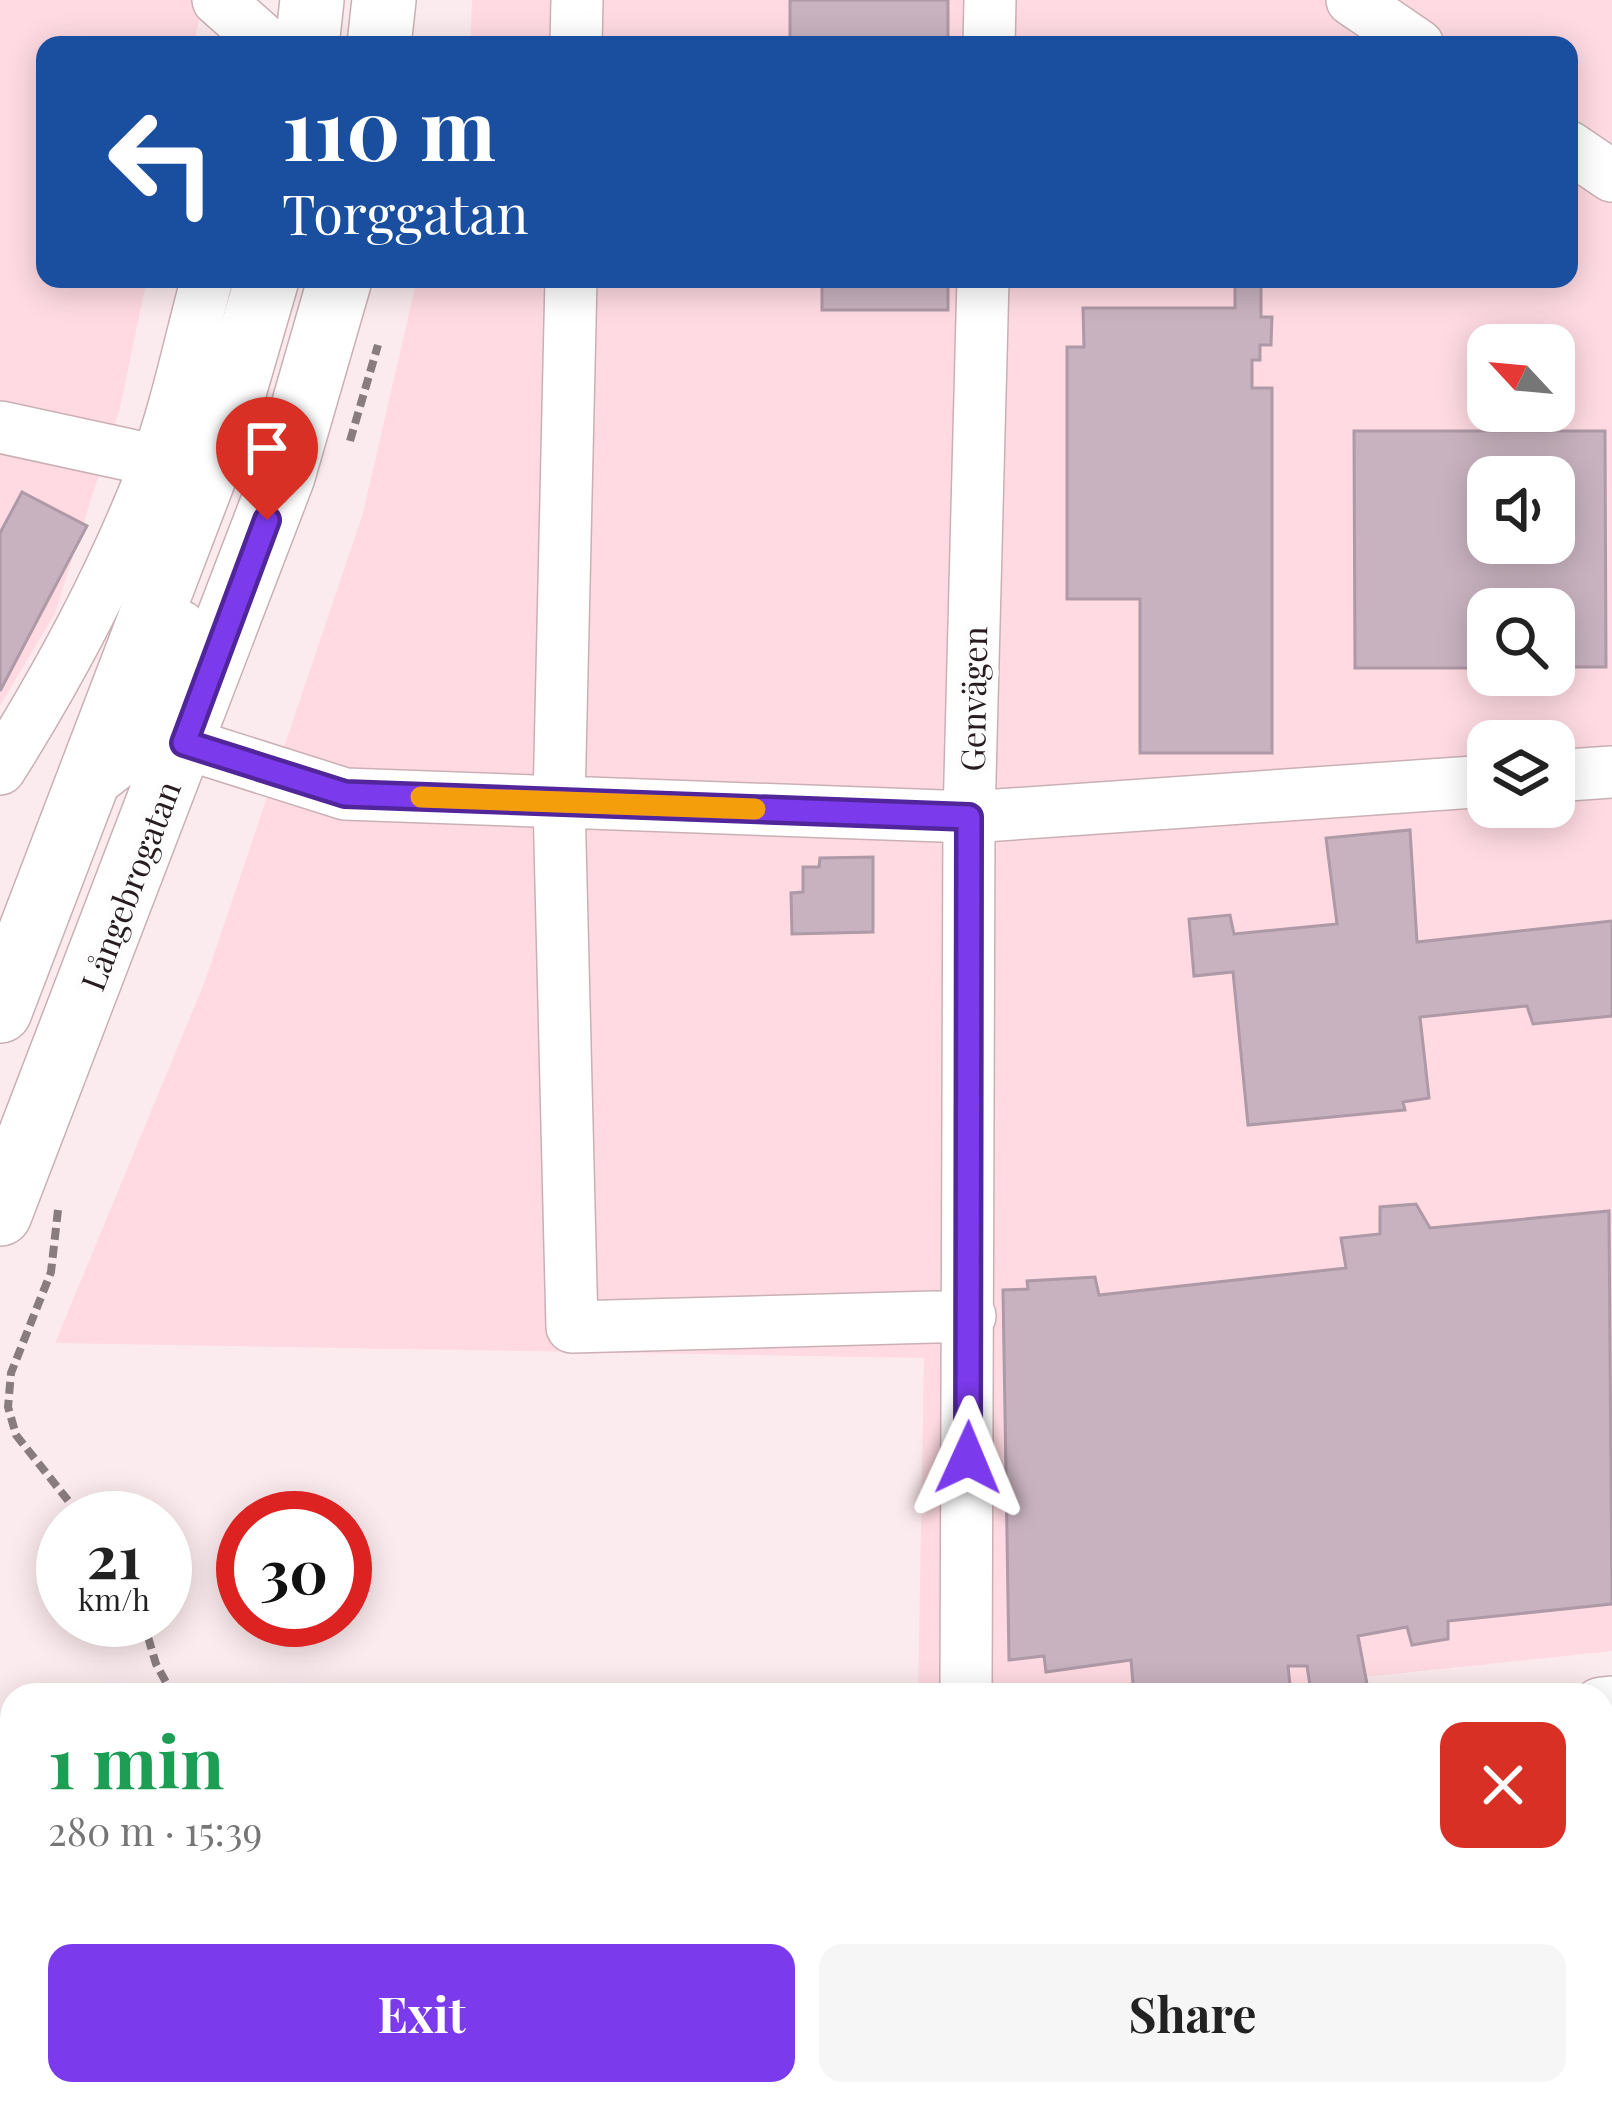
<!DOCTYPE html>
<html lang="en">
<head>
<meta charset="utf-8">
<style>
	:root { --surface:#fff; --page:#f6f6f6; --text:#222; --muted:#767676; --accent:#7c3aed }
	body { margin:0; font-family:"Playfair Display",serif; background:var(--page); color:var(--text); height:100vh; display:flex; flex-direction:column; font-size:45px; white-space:nowrap }
	* { box-sizing:border-box; margin:0 }
	p { font-size:39px; color:var(--muted) }
	.icon { flex:none; width:66px; height:66px; fill:none; stroke:currentColor; stroke-width:2; stroke-linecap:round; stroke-linejoin:round }
	.map { position:relative; flex:1; overflow:hidden }
	.drawer { position:absolute; left:0px; top:1683px; width:1614px; height:423px; display:flex; flex-direction:column; background:var(--surface); border-radius:36px 36px 0 0; box-shadow:0 6px 30px #0003 }
	.drawer>* { flex:none }
	.hud { position:absolute; left:36px; top:36px; width:1542px; height:252px; border-radius:24px; box-shadow:0 6px 30px #0003; background:#1a4fa0; color:#fff; overflow:hidden }
	.needle { width:78px; rotate:296deg }
	.controls { position:absolute; left:1467px; top:324px; display:grid; gap:24px }
	.controls a { display:grid; place-items:center; width:108px; height:108px; border-radius:24px; background:var(--surface); box-shadow:0 6px 30px #0003; font-size:60px }
	.speed { position:absolute; left:36px; top:1491px; display:flex; gap:24px; font-size:60px; font-weight:700; text-align:center }
	.speed>* { display:grid; place-content:center; width:156px; height:156px; border-radius:50%; background:var(--surface); box-shadow:0 6px 30px #0003; line-height:1 }
	.speed small { font-size:30px; font-weight:400 }
	.speed .limit { border:18px solid #d22; background:#fff; color:#111 }
	.pin { position:absolute; display:grid; place-items:center; width:102px; height:102px; color:#fff; margin:-123px -51px; border-radius:50% 50% 50% 0; rotate:-45deg; box-shadow:0 0 12px #0007 }
	.pin .icon { rotate:45deg }
	.me { position:absolute; width:132px; margin:-66px; rotate:1deg; stroke-linejoin:round; filter:drop-shadow(0 0 9px #0008) }
	.turn { display:flex; align-items:center; gap:42px; height:252px; padding:0 48px; font-size:54px }
	.turn .icon { width:156px; height:156px; stroke-width:2.5 }
	.turn b { display:block; font-size:84px; line-height:102px }
	.round { display:grid; place-items:center; flex:none; width:126px; height:126px; border-radius:24px; background:var(--page) }
	.headline { display:flex; align-items:center; justify-content:space-between; height:204px; padding:0 48px }
	h1 { font-size:72px; font-weight:700; line-height:90px; color:#1e9e55 }
	.action { display:flex; gap:24px; margin-top:auto; padding:24px 48px }
	.action a { flex:1; height:138px; border-radius:24px; background:var(--accent); color:#fff; font-size:48px; font-weight:700; line-height:138px; text-align:center }
	.action a+a { background:var(--page); color:var(--text) }
	.map>svg:first-child { display:block }
</style>
</head>
<body>
<div class="map">
<svg width="1612" height="2105" viewBox="0 0 1612 2105">
	<rect width="100%" height="100%" fill="#fcebee"/>
	<!-- built -->
	<path fill="#ffdae2" fill-rule="evenodd" d="M0 0H203L194 45H45V279H147L120 408 55 613 0 706Z
		M472 0H1612V1651L1194 1695H918L924 1358 55 1343 205 981 363 513 417 279H1569V45H470ZM1488 345H1554V411H1488ZM1488 477H1554V543H1488ZM1488 609H1554V675H1488ZM1488 741H1554V807H1488Z"/>
	<!-- building -->
	<path fill="#c8b2bf" stroke="#ae99a6" stroke-width="3" fill-rule="evenodd" d="M790 0H948V45H790Z
		M822 279H948V310H822Z
		M1235 279H1261V317H1272L1271 345H1260V360H1252V388H1272V753H1140V599H1067V347H1084L1083 308H1235Z
		M1354 431H1605L1606 667H1554V609H1488V668H1355ZM1488 477H1554V543H1488Z
		M22 492 87 526 0 691V533Z
		M1410 830 1417 942 1612 921V1016L1533 1024 1527 1006 1420 1017 1429 1098 1403 1102 1405 1110 1248 1125 1233 972 1194 976 1189 919 1230 915 1234 934 1337 924 1326 838Z
		M873 857V932L792 934 791 893 803 892V867H819L820 858Z
		M1416 1204 1430 1228 1609 1211 1612 1604 1448 1621V1639L1412 1645 1407 1627 1358 1636 1367 1684 1311 1692 1307 1666H1288L1291 1694 1134 1695 1131 1660 1046 1672 1044 1656 1009 1660 1003 1290 1028 1289 1027 1281 1095 1277 1099 1295 1346 1268 1341 1238 1380 1234V1207Z
		M311 2094H453L454 2105H312Z
		M793 2094H905V2105H759V2098Z
		M1356 2094H1423V2105H1356Z
		M1432 2094H1568V2105H1432Z"/>
	<g fill="none" stroke-linecap="round" stroke-linejoin="round">
		<defs>
			<path id="minor" d="M218 0 261 38 259 45
				M1352 0 1418 45
				M576 45 577 0
				M989 45 990 0
				M1569 147 1612 176
				M571 279 559 802 572 1327 970 1316
				M0 427 157 461
				M184 743 345 794 969 817 1488 781
				M0 769C61 672 114 573 155 466 177 406 190 341 207 279
				M1554 776 1612 772
				M88 786 120 761 184 743C139 701 161 675 180 626
				M966 1695 969 817 983 279
				M216 2094 217 2105
				M953 2094 954 2105"/>
			<path id="major" d="M307 45 312 0
				M379 45 384 0
				M0 1011 226 420 267 279
				M0 1214 283 476 340 279
				M1602 1709 1612 1708
				M0 1788 12 1789
				M0 1857 12 1854"/>
		</defs>
		<!-- minor casing -->
		<use href="#minor" stroke="#cab0b5" stroke-width="54"/>
		<!-- major casing -->
		<use href="#major" stroke="#cab0b5" stroke-width="66"/>
		<!-- path -->
		<path stroke="#897c7f" stroke-width="8" stroke-dasharray="12 6" stroke-linecap="butt" d="M350 441 378 345
			M58 1210 51 1272 11 1373 8 1407 16 1435 82 1518
			M143 1620 156 1664 173 1695
			M1602 1784 1612 1782"/>
		<!-- minor -->
		<use href="#minor" stroke="#fff" stroke-width="51"/>
		<!-- major -->
		<use href="#major" stroke="#fff" stroke-width="63"/>
	</g>
	<g fill="none" stroke-linecap="round" stroke-linejoin="round">
		<defs>
			<path id="route" d="M267 520 184 743 345 794 969 817 968 1458"/>
		</defs>
		<!-- route casing -->
		<use href="#route" stroke="#51269a" stroke-width="30"/>
		<!-- route -->
		<use href="#route" stroke="#7c3aed" stroke-width="21"/>
		<!-- slow -->
		<path stroke="#f59e0b" stroke-width="21" d="M421 797 755 809"/>
	</g>
	<g text-anchor="middle" dominant-baseline="central" stroke-width="12" stroke-linejoin="round" paint-order="stroke">
		<!-- street labels -->
		<g font-size="33" fill="#271d1f" stroke="#fdfdfd">
			<text transform="translate(972 699) rotate(-89)">Genvägen</text>
			<text transform="translate(129 885) rotate(-69)">Långebrogatan</text>
		</g>
	</g>
</svg>
<div class="controls">
<a><svg class="needle" viewBox="-14 -14 28 28"><path d="M0-13l5 13h-10z" fill="#e53935"/><path d="M0 13l5-13h-10z" fill="#767676"/></svg></a>
<a><svg class="icon" aria-label="sound" viewBox="0 0 24 24"><path d="M4 9h4l5-4v14l-5-4H4zM17 9q2 3 0 6"/></svg></a>
<a><svg class="icon" aria-label="search" viewBox="0 0 24 24"><circle cx="10" cy="10" r="6"/><path d="M15 15l6 6"/></svg></a>
<a><svg class="icon" aria-label="layers" viewBox="0 0 24 24"><path d="M12 4l9 5-9 5-9-5zM3 14l9 5 9-5"/></svg></a>
</div>
<div class="speed"><div>21<small>km/h</small></div><div class="limit">30</div></div>
<div class="pin" style="left:267px;top:520px;background:#d93025"><svg class="icon" aria-label="arrive" viewBox="0 0 24 24"><path d="M6 21V4h12l-3 4 3 4H6"/></svg></div>
<svg class="me" style="left:968px;top:1458px" viewBox="-20 -20 40 40"><path d="M0-17L14 15 0 8-14 15z" fill="#7c3aed" stroke="#fff" stroke-width="4"/></svg>
<div class="hud">
<div class="turn"><svg class="icon" aria-label="left" viewBox="0 0 24 24"><path d="M17 20v-9H6M10 6l-5 5 5 5"/></svg><div><b>110 m</b>Torggatan</div></div>
</div>
<section class="drawer">
<div class="headline"><div><h1>1 min</h1><p>280 m · 15:39</p></div><a class="round" style="background:#d93025;color:#fff"><svg class="icon" aria-label="close" viewBox="0 0 24 24"><path d="M6 6l12 12M18 6L6 18"/></svg></a></div>
<div class="action"><a>Exit</a><a>Share</a></div>
</section>
</div>
</body>
</html>
